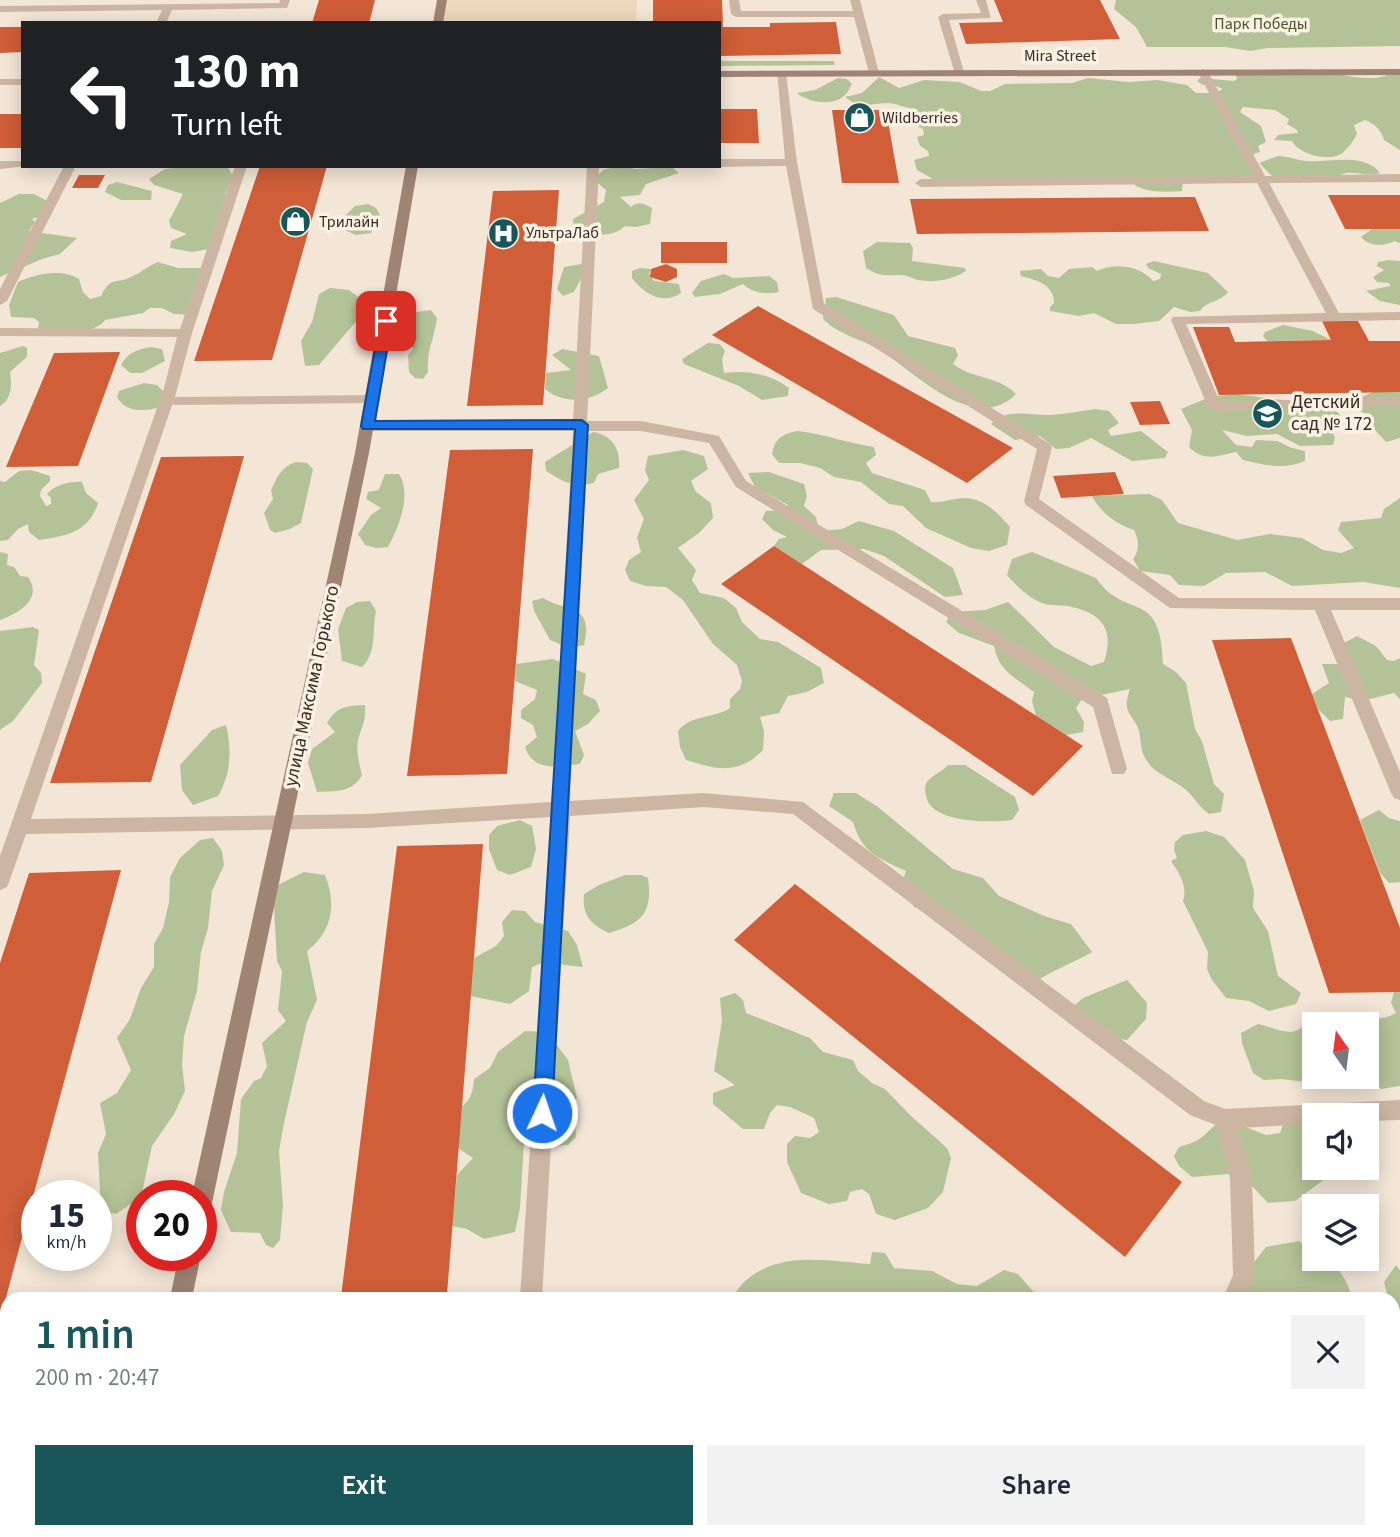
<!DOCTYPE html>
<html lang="en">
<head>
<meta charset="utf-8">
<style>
	:root { --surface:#fff; --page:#f2f2f3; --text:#1f2937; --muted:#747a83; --accent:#18565a }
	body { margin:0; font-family:"Source Sans 3",sans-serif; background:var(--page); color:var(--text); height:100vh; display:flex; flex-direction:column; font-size:26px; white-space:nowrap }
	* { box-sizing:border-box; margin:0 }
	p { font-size:23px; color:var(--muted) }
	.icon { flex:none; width:38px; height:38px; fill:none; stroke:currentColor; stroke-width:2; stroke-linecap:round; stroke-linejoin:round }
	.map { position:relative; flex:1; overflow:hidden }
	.sheet { position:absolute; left:0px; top:1292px; width:1400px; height:247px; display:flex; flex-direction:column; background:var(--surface); border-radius:21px 21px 0 0; box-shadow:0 4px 18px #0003 }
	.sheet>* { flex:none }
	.hud { position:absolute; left:21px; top:21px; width:700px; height:147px; border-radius:0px; box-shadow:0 4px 18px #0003; background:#202124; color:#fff; overflow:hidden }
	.needle { width:46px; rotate:346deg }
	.fabs { position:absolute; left:1302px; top:1012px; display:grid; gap:14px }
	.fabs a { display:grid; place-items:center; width:77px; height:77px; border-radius:0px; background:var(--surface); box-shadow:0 4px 18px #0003; font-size:35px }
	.speed { position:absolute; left:21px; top:1180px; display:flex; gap:14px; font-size:35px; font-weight:700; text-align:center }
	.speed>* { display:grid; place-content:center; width:91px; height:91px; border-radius:50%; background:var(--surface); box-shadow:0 4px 18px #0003; line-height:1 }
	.speed small { font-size:18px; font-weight:400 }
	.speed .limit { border:10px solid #d22; background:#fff; color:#111 }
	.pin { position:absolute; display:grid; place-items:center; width:60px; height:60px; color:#fff; margin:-30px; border-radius:14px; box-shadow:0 4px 10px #0006 }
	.me { position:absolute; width:77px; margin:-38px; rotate:3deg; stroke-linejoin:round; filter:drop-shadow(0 0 5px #0008) }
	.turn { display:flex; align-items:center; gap:24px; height:147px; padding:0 35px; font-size:32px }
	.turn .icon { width:91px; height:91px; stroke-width:2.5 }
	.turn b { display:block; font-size:49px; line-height:60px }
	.round { display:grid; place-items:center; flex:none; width:74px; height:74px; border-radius:0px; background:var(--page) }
	.head { display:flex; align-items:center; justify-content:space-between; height:119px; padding:0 35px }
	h1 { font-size:42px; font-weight:600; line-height:52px; color:var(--accent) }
	.primary-button { display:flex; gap:14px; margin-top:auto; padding:14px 35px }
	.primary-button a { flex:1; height:80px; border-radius:0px; background:var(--accent); color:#fff; font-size:28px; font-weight:600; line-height:80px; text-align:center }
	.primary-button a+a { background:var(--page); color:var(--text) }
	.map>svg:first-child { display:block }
</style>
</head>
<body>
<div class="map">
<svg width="1400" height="1537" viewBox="0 0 1400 1537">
	<rect width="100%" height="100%" fill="#f3e6d7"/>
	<!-- green -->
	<path fill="#b4c397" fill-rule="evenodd" d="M1116 0H1400V46L1268 48 1250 51 1225 47H1147L1136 27 1114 9Z
		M719 61H834L835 65 719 66Z
		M1302 69C1327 70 1349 79 1374 78 1384 78 1390 72 1400 72V150L1384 140C1382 131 1374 123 1365 120L1354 125 1357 134C1354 140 1346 152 1339 155 1326 161 1299 154 1292 141L1274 140 1278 135 1298 133 1297 130 1287 124 1289 119 1275 110 1243 107 1240 112 1261 126 1266 142 1258 146 1260 152 1249 156 1261 179 1183 180 1182 191C1164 192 1142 194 1129 180L933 179 917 170 914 160 929 156 928 151 920 146 917 137 924 135 923 129 915 125 910 108C903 107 895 103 888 103 872 103 860 110 845 97L862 93 879 77 899 88 924 80 960 82 981 91H990L1005 84 1072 83 1088 78 1129 82 1157 80 1187 85 1196 93H1215L1223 89 1211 84 1203 85 1197 81 1200 78 1234 81 1237 79 1235 71Z
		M838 78 847 79 852 84C849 88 849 91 846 94 835 107 808 103 797 93L815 90Z
		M1278 156C1288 156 1296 160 1306 161 1329 163 1364 152 1380 173 1368 177 1358 172 1347 173 1340 174 1332 179 1325 178 1313 176 1310 174 1300 183L1272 176 1259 163Z
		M193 166H227L233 176 225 194 229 202 214 248 192 252 170 248 171 241 187 234 171 228 169 221 183 194 154 185 149 179 165 169Z
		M619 166 636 169 672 167 679 173 646 184 640 195 620 197 631 207C639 201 644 204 652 208L650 224 636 227 625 226C613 238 596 234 580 234L574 227 573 219 604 202 606 190 598 183 597 176 603 170Z
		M117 182 152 191 151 200H121L105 192 108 185Z
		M19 194H34L51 203 45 215 32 219 35 222 29 231 77 238 60 254 42 259 0 277V203Z
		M368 204 376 208 380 215 371 233 356 235 342 229 339 222 355 206Z
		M1372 229H1400V243L1394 241C1384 247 1368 246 1361 237Z
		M877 242 910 243 913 248 912 261 965 268 966 271C952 280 934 283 918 280 913 279 907 275 902 275 886 275 880 277 866 268L863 251Z
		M1388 260 1400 261V305L1380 301 1366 291 1390 286 1389 283 1377 282 1373 277 1384 270 1377 266 1378 262Z
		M1154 261 1208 273 1228 292C1221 302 1206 301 1200 311L1190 312 1174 307 1159 321 1134 324H1116L1094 313 1079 316 1050 311V307L1054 303C1054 284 1036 280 1021 276L1020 271 1041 269 1048 276 1059 278 1069 269 1092 267 1097 271C1114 262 1141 266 1153 281L1160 279 1161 274 1148 268 1146 264Z
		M158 262 178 268H207L192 315 174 314 162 308H150L143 313 105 320C95 335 62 331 45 332L38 328 39 322 34 318 11 317 9 305 18 282C35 274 61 268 79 279L83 292 90 299 101 296C111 275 117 285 133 276 142 272 148 266 158 262Z
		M581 264 591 266 583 275 574 292 563 296 557 289 564 267Z
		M640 268 651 269 649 274 654 281 679 284 681 293C663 306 643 293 632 278V271Z
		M724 274 733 278 769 276 777 282 779 292C767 295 752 293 743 284L720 294 695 297 692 293 701 281Z
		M330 288 349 290 361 299 364 312 319 365 305 366 301 341 312 322 319 294Z
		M836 297 894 315 908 336 955 348 958 355 953 364C972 379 999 376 1016 394 974 436 915 372 880 350 860 338 840 336 823 319L826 298Z
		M431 310 437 318C435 337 426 351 428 372L423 379 415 378 409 372 408 355 413 349 406 330 409 316 417 312Z
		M1283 325 1313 331 1331 340 1267 341 1263 336 1265 332Z
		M708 343 720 344 725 351 722 360 724 373C747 370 771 374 789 388L788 396 762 400 739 386 684 364 682 359Z
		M23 346 27 348V357L10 372C12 384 12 399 0 406V353Z
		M152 347 162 349 165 361 142 373H130L121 365C128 352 138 349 152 347Z
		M562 349 599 356 608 388C589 403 563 404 545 389L546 373 571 370 552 355Z
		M144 383 157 385 164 392 158 408C142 411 126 413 117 397L119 391Z
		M1373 392H1400V438L1386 442 1375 430 1371 416 1350 407V402Z
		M1235 394 1282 400H1318L1328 403 1340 415 1330 426 1335 438 1333 445 1300 446 1277 434 1247 436 1222 430 1236 445 1252 447 1256 440 1277 441 1292 448 1305 451V461C1285 470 1263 465 1243 460L1236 452C1218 456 1203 462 1189 447L1192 430 1181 409 1210 397Z
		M1095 409 1109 411 1119 423 1108 430 1111 436 1141 431 1168 452 1165 458 1132 461 1091 438 1069 448 1056 449 1040 436 1015 440 991 424C1006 407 1030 416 1050 415 1065 414 1080 411 1095 409Z
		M798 431C824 434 848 443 874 447L876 455 866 463 872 473 925 490 931 502C943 503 954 498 964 498 984 498 998 513 1010 527L1007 545 989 551 971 548 926 528 903 506 889 504 861 482 834 477 820 468 800 463H779L772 454C775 438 782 434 798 431Z
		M593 432C612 435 621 449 619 468L598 474 594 483C572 488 564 482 546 471L545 462Z
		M683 450 704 456 708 469 691 481 696 492 711 503 713 518 699 533 678 548 696 570 692 580 700 593 724 598 736 608 742 622 760 639 778 642 821 668 824 683 807 692 788 696 779 713 760 717 764 731 763 750C739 775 717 770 686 760L680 747 678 731C692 714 713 719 730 708V699L740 689 742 681 737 665 713 644 683 600 666 587 646 586 630 581 625 570 629 560 641 552 637 538 644 519 634 500 649 480 645 470 648 456Z
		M296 462 307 463 313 469 301 523 290 529 275 533 270 530 264 513 273 499 271 490C278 476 281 467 296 462Z
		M31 470 50 476V481L41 490 40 496 46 506 51 504V498L47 494C55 485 70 481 82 482L86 493 98 503C89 532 67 536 39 540L29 532 28 524 18 529 8 540 0 541V481L5 482 19 471Z
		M769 472 804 484 807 496 804 506 816 517 819 531 842 529 859 521 894 531 953 568 963 595 945 597 884 556 864 549 821 550 802 564 774 546 779 539 787 537 773 530 762 519 766 511 783 510 788 505 755 487 748 473Z
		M385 474H399C412 494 399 527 388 547L376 548 365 545 358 534 371 515 381 508 366 499 368 492 379 490Z
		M1149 494 1162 500 1178 523 1237 540 1270 534 1302 538 1323 550 1341 553 1354 548 1338 530 1341 522 1381 518 1384 509 1400 498V588L1363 582 1292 586 1265 572 1226 573 1204 586 1179 585 1170 575 1140 571 1133 559C1140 549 1139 541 1134 530 1116 524 1101 513 1092 496Z
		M0 552 8 554 7 565 14 567 20 576 28 577C43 598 20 613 0 620Z
		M1032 552 1096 578C1126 622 1161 586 1163 664L1176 672 1186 683 1195 729 1202 741 1214 784 1224 794 1221 812 1209 814C1199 807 1195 798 1186 790 1171 777 1153 775 1144 756 1139 746 1142 733 1136 724 1126 708 1124 708 1130 689L1082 699 1076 708 1084 722 1083 732 1066 735 1036 716 1032 701 1034 692C1015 677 999 672 994 646L959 633 946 622 952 612 985 610 1008 602 1054 647 1091 666 1104 662C1115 628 1101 612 1067 606 1060 605 1052 606 1045 604 1030 600 1017 586 1007 575L1012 559Z
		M543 598C568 613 594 603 584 645L569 648 550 640 534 611 532 601Z
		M370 601 376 611C372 630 377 653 362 667L342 661 338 629 346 608 357 602Z
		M33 627 39 630 34 665 41 673 42 683 13 721 0 730V631Z
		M1357 636 1376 646 1387 660 1394 661 1400 658V699L1394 693 1362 701 1345 697 1343 719 1330 721 1318 709 1312 694 1329 683 1322 664H1342L1344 643Z
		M553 659 586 674 583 694 596 700 600 711 588 724 575 731 584 755 580 764C558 767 533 772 525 747L537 737 533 725 521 718V710L535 699 537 690 515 681 516 664Z
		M365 705C366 722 362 725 358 740 356 752 359 763 362 775 352 793 336 791 317 792L308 763 312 749 335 732 327 723C337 706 346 706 365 705Z
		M226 725C232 749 231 775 218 796L193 805 182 790 180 765 212 730Z
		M948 765H965L973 770 1015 797 1019 810 1012 820C991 823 934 823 927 799 925 793 924 788 927 782 931 776 943 771 948 765Z
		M834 793H856L878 807 953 869 983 878 999 896 1047 917 1071 924 1092 952C1072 964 1051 970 1033 984L944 917 914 907 901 885 906 871C878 858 862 853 853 822L829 806Z
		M1379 810 1389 818 1400 821V882L1389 883 1380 873 1360 820Z
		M520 820 532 826 536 849 531 867 510 875 497 870 489 849V835L497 826Z
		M1206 831 1224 837 1245 860 1254 891 1253 908 1268 931 1278 976 1301 993 1296 1004 1269 1011 1249 1001 1226 998 1212 980 1207 969 1208 952 1183 901C1188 886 1179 873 1171 861L1177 858 1174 850 1175 842 1183 835Z
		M213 838 222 851 224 865 212 891 208 928 201 952 197 991 184 1036 182 1065 185 1091 174 1114 152 1146 141 1197 116 1214 101 1211 98 1153 106 1134 100 1103 117 1093 131 1070 117 1038 130 1019 141 988 154 967V944L163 928 169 902 170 877 180 858 200 840Z
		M304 872 325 875C337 904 332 932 307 951L317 1000 307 1022 284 1123 279 1151 283 1205 280 1240 273 1248 266 1245 260 1233 231 1232 221 1210 224 1192 237 1153 241 1099 254 1081 261 1078 267 1066 262 1043 286 1021 278 1010 282 971 277 961 274 908 267 897 268 890Z
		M625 875H641L648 878C653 914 641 924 609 933 590 924 582 915 584 894L599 885Z
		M512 910 525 911 535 922 568 931 577 945 583 967 564 965 552 959 532 967 529 991 510 1004 470 996 474 958 496 946 504 936 502 922Z
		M1127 980 1147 1003 1146 1019 1127 1040 1102 1036 1068 1011 1083 998Z
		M1394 992H1400V1086L1381 1089 1366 1079 1346 1082 1329 1076 1305 1082 1281 1079 1264 1080 1253 1073 1242 1043 1241 1033 1258 1024C1268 1026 1281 1032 1291 1032 1301 1031 1306 1022 1315 1019 1342 1011 1371 1027 1396 1013L1391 1003ZM1314 1024H1367V1076H1314Z
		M735 993 743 1000 746 1013 810 1038 823 1052 853 1060 858 1071 872 1083 885 1089 910 1115 947 1148 951 1158 943 1192 928 1208 895 1220 876 1214 869 1194 862 1189 850 1192 847 1201 829 1204 801 1193 787 1162V1144L795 1136 810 1138 819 1132 814 1118 790 1107 777 1105 770 1113 764 1129H743L713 1104V1093L735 1085 714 1071 722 1021 720 998Z
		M525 1031 547 1032 568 1060 577 1098 569 1103 566 1112 575 1123 576 1137 568 1145 553 1146 541 1137 524 1142 520 1208 515 1232 484 1239 467 1229 452 1226 457 1175 473 1158 458 1148 462 1106C472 1099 473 1090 474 1079L490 1068 498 1052Z
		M1314 1115V1167H1333L1329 1176 1295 1201 1268 1203 1240 1173 1192 1177 1179 1166 1174 1156 1179 1147C1209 1139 1203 1131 1225 1119L1266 1135 1280 1133 1284 1122Z
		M1299 1241 1314 1254V1258C1336 1258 1348 1281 1352 1298H1246L1244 1275 1266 1247Z
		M872 1252 885 1253 894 1268 932 1271 957 1284 977 1286 1004 1270 1018 1274 1039 1298H730C736 1294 739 1287 744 1282 779 1250 827 1261 870 1264Z
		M1396 1265 1400 1270V1444L1393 1442V1327H1396L1393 1298H1388L1384 1282Z
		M422 1531H500L499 1537H422Z
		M664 1531H749L745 1537H661Z"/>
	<!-- plaza -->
	<path fill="#ecd8bd" d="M442 0H637L636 23H438Z"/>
	<!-- building -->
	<path fill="#cf5e39" d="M319 0H375L369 23H312Z
		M653 0H722L723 27H770V23L836 22 841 54 719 56V23H653Z
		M994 0H1100L1120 39 966 44 959 23 1003 22Z
		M0 27H23V52L0 53Z
		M719 109H757L759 143H719Z
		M832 110H886L899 183H842Z
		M0 114H23V148H0Z
		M260 166H327L272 360 194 361Z
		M79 175H105L98 188H72Z
		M559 190 543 405 467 406 493 191Z
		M1328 195H1400V229H1345Z
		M1195 197 1209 231 917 234 910 199Z
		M661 242H727V263H661Z
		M666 264 677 269V277L666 282 650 277 651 269Z
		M758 306 972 425 1013 448 967 483 712 335Z
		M1322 321H1358L1369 341H1400V392L1219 395 1193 327H1229L1235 342 1331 340Z
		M120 352 78 466 6 467 54 353Z
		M1160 401 1170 424 1140 425 1130 402Z
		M533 449 507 774 407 776 450 450Z
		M244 456 151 782 50 783 161 457Z
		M1115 472 1124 494 1061 498 1053 476Z
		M774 546 1066 735 1083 746 1033 796 721 584Z
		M1291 638 1400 928V992L1329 993 1212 640Z
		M483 844 447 1294 341 1297 397 846Z
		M121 870 1 1316H0V963L29 873Z
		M795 884 1182 1182 1125 1257 734 940Z
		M310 1531H422V1537H309Z"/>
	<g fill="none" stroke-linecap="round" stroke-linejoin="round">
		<!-- service -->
		<path fill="#ccb6a3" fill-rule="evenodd" d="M280 0H290L287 8 172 10 166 23H156L162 10 0 12V6L279 3Z
			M729 0H739L741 11H853L850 0H860L879 73 874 76 869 73 854 17H736L731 14Z
			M976 0H986L991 18 949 20 964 72 955 74 938 17 943 14 981 13Z
			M1203 69 1208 72 1265 176 1400 174V182L1269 183 1339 313 1400 312V320L1186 324 1220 402 1400 397V405L1215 411 1208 407 1171 320 1173 317 1326 313 1257 183 921 187 915 183 921 179 1253 176 1198 72Z
			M777 71 786 73 797 162 824 304 1050 444 1052 447 1039 499 1179 598H1400V610H1331L1400 772V800L1394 798 1391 793 1315 610 1170 608 1026 505 1024 501 1037 449 813 309 786 166 719 167 718 166 719 159H785Z
			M0 161H23V166H28L0 169Z
			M64 166H76L7 301 0 305V289Z
			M235 166H247L192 333 175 397 373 395 380 399 373 403 172 405 31 819 367 814 552 802 573 431H367L360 426 367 421H573L587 166H599L587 421H641L719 436 746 481 1107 698 1127 769 1124 774H1112L1093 707 736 487 709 443 641 431H587L570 801 703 793 803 802 1204 1101 1225 1109 1400 1100V1120L1367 1121V1115H1314V1124L1238 1128 1252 1178 1255 1275 1245 1298H1223L1233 1275 1230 1178 1216 1125 1190 1115 793 814 703 807 570 816 542 1298H520L552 817 367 828 26 834 9 882 7 887 0 890V856L164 388 177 337 0 336V328L180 329Z
			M1393 1455H1400V1479H1393Z
			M503 1531H527L526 1537H502Z
			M1061 1531H1087L1085 1537H1059Z"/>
		<!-- tertiary -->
		<path fill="#ccb6a3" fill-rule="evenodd" d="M0 79H23V85H0Z"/>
		<!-- secondary -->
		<path fill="#9f8474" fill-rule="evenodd" d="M437 0H447L443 23H433Z
			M1400 69V75L719 77V71Z
			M406 166H418L369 453 212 1203 209 1210 201 1213V1195H192L355 453Z
			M179 1255H201L192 1298H170Z
			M119 1531H143L141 1537H117Z"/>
	</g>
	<!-- route -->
	<path fill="#1a73e8" stroke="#114b97" stroke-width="2" d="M386 318 392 321 375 421 582 420 588 425 552 1113 549 1119 542 1122 536 1119 533 1113 575 429H363L361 426 380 321Z"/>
	<!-- icons -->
	<defs>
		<symbol id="shop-disc" viewBox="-11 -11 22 22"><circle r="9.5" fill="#18565a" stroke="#faf0e4"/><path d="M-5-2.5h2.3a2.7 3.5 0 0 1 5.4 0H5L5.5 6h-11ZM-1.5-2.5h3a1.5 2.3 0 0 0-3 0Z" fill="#fff"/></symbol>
		<symbol id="hospital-disc" viewBox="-11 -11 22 22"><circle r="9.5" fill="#18565a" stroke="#faf0e4"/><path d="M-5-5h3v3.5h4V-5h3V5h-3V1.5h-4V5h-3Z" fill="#fff"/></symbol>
		<symbol id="school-disc" viewBox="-11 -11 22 22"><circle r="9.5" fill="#18565a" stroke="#faf0e4"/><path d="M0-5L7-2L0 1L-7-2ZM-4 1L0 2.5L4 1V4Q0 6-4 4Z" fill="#fff"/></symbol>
	</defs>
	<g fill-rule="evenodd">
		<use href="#shop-disc" x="842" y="100" width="35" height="35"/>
		<use href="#shop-disc" x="278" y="204" width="35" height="35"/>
		<use href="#hospital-disc" x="486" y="216" width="35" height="35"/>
		<use href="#school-disc" x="1250" y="396" width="35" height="35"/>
	</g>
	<g text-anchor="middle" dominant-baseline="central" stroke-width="7" stroke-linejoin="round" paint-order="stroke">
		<!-- far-park labels -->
		<g font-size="16" fill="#455627" stroke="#faf0e4">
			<text x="1261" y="24">Парк Победы</text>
		</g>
		<!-- far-street labels -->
		<g font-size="16" fill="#362b25" stroke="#faf0e4">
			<text x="1060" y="56">Mira Street</text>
		</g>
		<!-- far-poi labels -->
		<g font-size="16" fill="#362b25" stroke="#faf0e4" text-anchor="start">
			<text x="882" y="118">Wildberries</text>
			<text x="319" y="222">Трилайн</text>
			<text x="526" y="233">УльтраЛаб</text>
		</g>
		<!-- poi labels -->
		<g font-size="19" fill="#362b25" stroke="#faf0e4" text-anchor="start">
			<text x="1291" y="402">Детский<tspan x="1291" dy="22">сад № 172</tspan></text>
		</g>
		<!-- street labels -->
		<g font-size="19" fill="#362b25" stroke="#faf0e4">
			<text transform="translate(312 686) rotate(-78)">улица Максима Горького</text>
		</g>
	</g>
</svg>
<div class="fabs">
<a><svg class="needle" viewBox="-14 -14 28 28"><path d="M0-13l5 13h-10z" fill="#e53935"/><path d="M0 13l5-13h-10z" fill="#747a83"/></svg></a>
<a><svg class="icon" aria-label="sound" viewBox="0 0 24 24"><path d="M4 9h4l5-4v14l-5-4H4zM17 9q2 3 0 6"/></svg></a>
<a><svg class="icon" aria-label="layers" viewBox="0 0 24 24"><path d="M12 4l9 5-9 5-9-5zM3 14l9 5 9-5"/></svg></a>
</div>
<div class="speed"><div>15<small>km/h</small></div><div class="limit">20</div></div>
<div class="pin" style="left:386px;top:321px;background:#d93025"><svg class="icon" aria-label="arrive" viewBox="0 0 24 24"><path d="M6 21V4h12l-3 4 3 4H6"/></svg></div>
<svg class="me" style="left:542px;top:1113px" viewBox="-20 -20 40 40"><circle r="17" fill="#1a73e8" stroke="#fff" stroke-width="3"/><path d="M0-11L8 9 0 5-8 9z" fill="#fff"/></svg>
<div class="hud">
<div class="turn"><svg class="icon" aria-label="left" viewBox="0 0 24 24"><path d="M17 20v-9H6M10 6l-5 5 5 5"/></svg><div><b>130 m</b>Turn left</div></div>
</div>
<section class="sheet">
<div class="head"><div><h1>1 min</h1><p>200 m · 20:47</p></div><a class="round"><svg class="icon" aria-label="close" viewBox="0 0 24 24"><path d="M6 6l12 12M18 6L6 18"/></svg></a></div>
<div class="primary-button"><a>Exit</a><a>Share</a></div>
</section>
</div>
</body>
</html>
